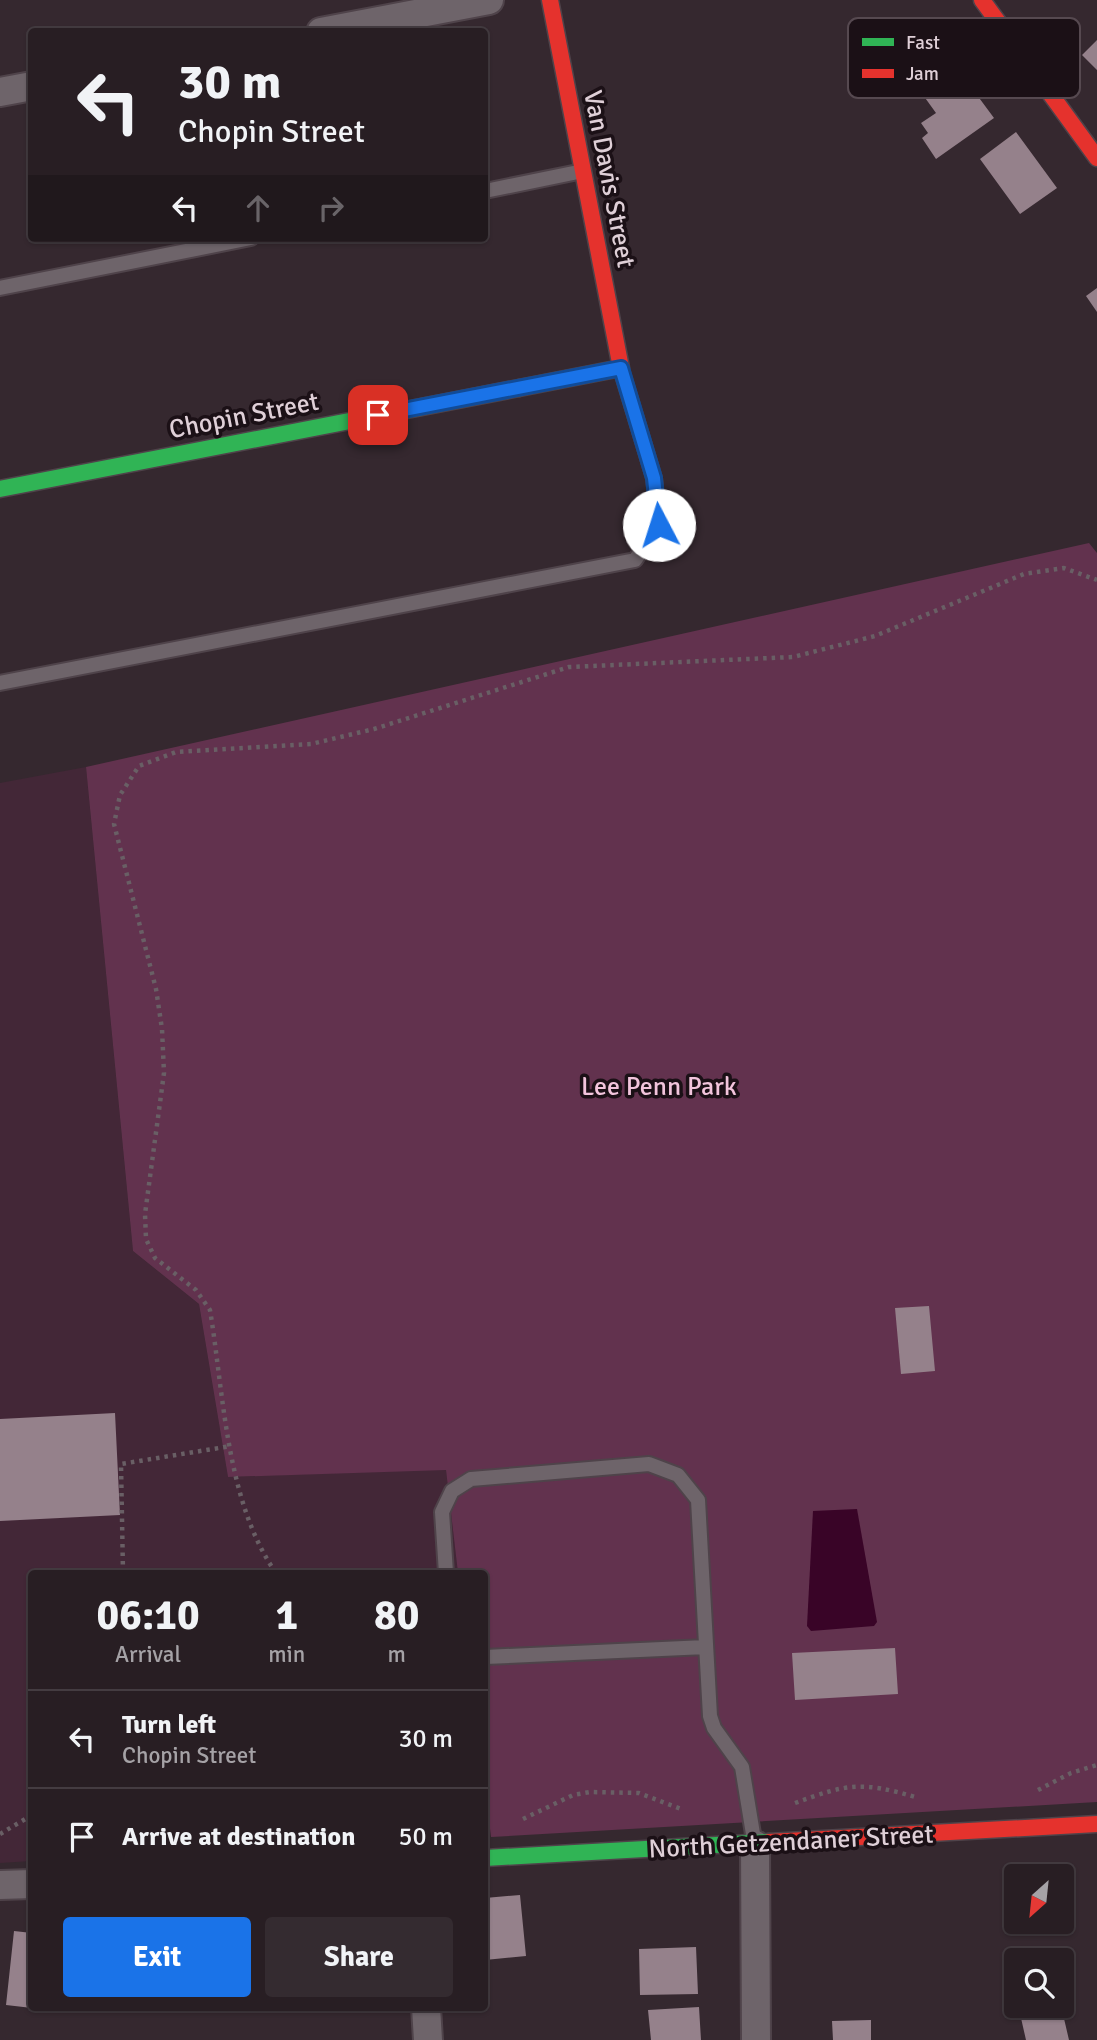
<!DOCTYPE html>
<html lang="en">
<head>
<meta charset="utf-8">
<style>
	:root { --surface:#281e23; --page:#342b30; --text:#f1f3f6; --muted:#a5a2a6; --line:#443c41; --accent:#1a73e8 }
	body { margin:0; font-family:Signika,sans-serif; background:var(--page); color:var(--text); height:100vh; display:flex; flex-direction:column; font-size:26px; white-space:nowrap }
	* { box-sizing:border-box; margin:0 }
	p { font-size:23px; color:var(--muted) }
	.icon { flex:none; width:38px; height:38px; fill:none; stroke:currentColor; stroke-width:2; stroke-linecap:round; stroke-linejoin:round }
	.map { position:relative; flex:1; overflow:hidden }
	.panel { position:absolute; left:28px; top:1570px; width:460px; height:441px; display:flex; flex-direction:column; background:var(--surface); border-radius:7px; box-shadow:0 2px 5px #0004,0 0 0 2px var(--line) }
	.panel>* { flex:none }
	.top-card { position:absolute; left:28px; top:28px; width:460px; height:214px; border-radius:7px; box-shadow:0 2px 5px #0004,0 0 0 2px var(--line); background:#281e23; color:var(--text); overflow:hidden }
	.needle { width:46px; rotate:207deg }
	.fabs { position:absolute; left:1004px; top:1864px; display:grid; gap:14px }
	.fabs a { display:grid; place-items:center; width:70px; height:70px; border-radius:7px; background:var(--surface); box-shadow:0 2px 5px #0004,0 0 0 2px var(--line); font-size:35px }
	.pin { position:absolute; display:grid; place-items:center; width:60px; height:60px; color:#fff; margin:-30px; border-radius:14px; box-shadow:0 4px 10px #0006 }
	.me { position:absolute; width:77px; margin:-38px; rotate:355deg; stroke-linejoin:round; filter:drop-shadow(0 0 5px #0008) }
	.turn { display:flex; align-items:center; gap:24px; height:147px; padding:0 35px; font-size:32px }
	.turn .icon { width:91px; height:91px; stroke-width:2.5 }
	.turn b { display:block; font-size:49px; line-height:60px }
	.lanes { display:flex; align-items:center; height:66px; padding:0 35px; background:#0003; justify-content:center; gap:35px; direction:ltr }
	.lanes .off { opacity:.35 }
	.eta { display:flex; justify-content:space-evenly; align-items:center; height:119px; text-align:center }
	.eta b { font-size:42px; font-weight:800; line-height:49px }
	.button { display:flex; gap:14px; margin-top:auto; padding:14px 35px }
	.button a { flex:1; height:80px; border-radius:7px; background:var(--accent); color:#fff; font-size:28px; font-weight:800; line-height:80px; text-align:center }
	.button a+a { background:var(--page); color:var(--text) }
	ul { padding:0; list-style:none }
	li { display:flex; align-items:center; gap:21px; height:98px; padding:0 35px; border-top:2px solid var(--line) }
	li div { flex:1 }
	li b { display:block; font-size:26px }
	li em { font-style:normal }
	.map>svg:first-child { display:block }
</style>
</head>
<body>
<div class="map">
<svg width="1097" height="2040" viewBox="0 0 1097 2040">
	<rect width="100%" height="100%" fill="#35282f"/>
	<!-- built -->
	<path fill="#432737" d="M86 767 133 1251 199 1304 228 1477 446 1469 458 1573H32L31 1861 0 1863V783Z"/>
	<!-- green -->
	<path fill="#62324e" d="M1089 543 1097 553V1802L491 1837 485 1788V1573H458L446 1470 228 1477 199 1304 133 1251 86 767Z"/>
	<!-- water -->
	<path fill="#390427" d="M857 1509 877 1622 874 1626 811 1631 807 1626 813 1511Z"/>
	<!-- building -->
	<path fill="#95818b" d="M1097 40V70L1082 55Z
		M966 64 981 85 974 91 994 118 936 159 922 138 928 133 921 123 936 113 923 95Z
		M1016 132 1057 188 1020 214 980 159Z
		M1097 288V312L1086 296Z
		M929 1306 935 1371 901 1374 895 1308Z
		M115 1413 120 1515 0 1521V1419Z
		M895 1648 898 1694 795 1700 792 1653Z
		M520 1895 526 1956 485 1960V1898Z
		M14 1931 32 1933V2008L6 2005Z
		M696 1947 698 1994 640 1995 639 1949Z
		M699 2007 701 2040H651L648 2010Z
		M1062 2010 1069 2040H1026L1021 2018Z
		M871 2020V2040H833L832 2021Z"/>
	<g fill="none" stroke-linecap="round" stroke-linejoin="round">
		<defs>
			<path id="lane" d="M485 191 583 171
				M0 288 251 238
				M0 683 635 560 659 525 654 478 621 369
				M446 1573 442 1512 452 1491 471 1479 649 1464 678 1475 698 1500 710 1716 714 1728 742 1767 754 1840
				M485 1657 706 1647"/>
			<path id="street" d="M321 32 489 0
				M0 92 32 86
				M755 1845 756 2040
				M0 1885 32 1884
				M426 2007 428 2040"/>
			<path id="fast" d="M0 489 519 388
				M485 1858 769 1842"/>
			<path id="jam" d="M982 0 1097 158
				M519 388 621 368 550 0
				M769 1842 1097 1824"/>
		</defs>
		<!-- lane casing -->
		<use href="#lane" stroke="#4f434a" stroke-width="18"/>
		<!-- street casing -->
		<use href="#street" stroke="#4f434a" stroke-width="32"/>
		<!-- fast casing -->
		<use href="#fast" stroke="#4f434a" stroke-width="19"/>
		<!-- jam casing -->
		<use href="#jam" stroke="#4f434a" stroke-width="19"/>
		<!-- path -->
		<path stroke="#695f65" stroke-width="4.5" stroke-dasharray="3.5 5" stroke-linecap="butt" d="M123 1573 121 1464 231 1446
			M276 1573C226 1502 224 1395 210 1310L196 1290 155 1258 146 1239 145 1214 164 1073 162 1029 156 989 114 824 120 795 139 766 176 752 311 744 374 729 569 667 793 657 875 636 1024 574 1064 568 1097 580
			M1038 1790 1071 1773 1097 1765
			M795 1803C847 1784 861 1781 915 1797
			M523 1819 573 1795 590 1792 639 1793 684 1810
			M0 1834 32 1815"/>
		<!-- lane -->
		<use href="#lane" stroke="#6e646a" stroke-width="14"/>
		<!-- street -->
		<use href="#street" stroke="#6e646a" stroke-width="28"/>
		<!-- fast -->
		<use href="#fast" stroke="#30b455" stroke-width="16"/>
		<!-- jam -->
		<use href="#jam" stroke="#e5322d" stroke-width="16"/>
	</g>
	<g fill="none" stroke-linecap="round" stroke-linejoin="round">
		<defs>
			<path id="route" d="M378 415 621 368 654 478 659 525"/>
		</defs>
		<!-- route casing -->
		<use href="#route" stroke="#114b97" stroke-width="18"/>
		<!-- route -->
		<use href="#route" stroke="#1a73e8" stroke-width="12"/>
	</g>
	<g text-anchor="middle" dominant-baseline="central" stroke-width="7" stroke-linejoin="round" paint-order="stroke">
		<!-- street labels -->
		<g font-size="26" fill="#dfcfd7" stroke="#1b1016">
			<text transform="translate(609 179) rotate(79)">Van Davis Street</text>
			<text transform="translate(244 416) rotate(-11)">Chopin Street</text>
			<text transform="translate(791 1842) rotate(-3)">North Getzendaner Street</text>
		</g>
		<!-- park labels -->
		<g font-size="26" fill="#f2c4dc" stroke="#1b1016">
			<text x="659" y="1087">Lee Penn Park</text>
		</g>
	</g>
	<!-- legend -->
	<rect x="848" y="18" width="232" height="80" rx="10" fill="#1b1016" stroke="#564950" stroke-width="2"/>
	<rect x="862" y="38" width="32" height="8" fill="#30b455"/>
	<rect x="862" y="69" width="32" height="9" fill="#e5322d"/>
	<g font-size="19" fill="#dfcfd7">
		<text x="906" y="49">Fast</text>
		<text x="906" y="80">Jam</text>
	</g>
</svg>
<div class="fabs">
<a><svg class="needle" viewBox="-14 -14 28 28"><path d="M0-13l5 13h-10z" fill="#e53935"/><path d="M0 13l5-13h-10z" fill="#a5a2a6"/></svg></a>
<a><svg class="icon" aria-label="search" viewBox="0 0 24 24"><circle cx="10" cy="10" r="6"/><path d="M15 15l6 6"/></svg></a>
</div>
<div class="pin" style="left:378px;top:415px;background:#d93025"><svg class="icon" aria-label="arrive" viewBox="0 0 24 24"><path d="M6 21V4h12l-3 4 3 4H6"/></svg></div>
<svg class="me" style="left:659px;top:525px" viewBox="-20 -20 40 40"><circle r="19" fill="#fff"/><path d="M0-13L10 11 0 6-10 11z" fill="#1a73e8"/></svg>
<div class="top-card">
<div class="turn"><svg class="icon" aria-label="left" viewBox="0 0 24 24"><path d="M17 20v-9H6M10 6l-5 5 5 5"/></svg><div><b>30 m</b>Chopin Street</div></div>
<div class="lanes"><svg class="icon" aria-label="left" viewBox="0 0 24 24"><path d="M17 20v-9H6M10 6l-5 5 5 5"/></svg><svg class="icon off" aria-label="ahead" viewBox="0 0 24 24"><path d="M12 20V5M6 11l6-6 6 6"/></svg><svg class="icon off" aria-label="right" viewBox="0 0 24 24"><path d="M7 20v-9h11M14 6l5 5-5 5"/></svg></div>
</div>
<section class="panel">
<div class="eta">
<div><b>06:10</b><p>Arrival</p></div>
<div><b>1</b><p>min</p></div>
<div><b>80</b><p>m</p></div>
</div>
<ul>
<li><svg class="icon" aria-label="left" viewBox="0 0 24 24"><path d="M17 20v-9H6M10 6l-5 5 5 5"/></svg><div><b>Turn left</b><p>Chopin Street</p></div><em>30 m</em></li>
<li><svg class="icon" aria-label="arrive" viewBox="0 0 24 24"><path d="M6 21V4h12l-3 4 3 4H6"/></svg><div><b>Arrive at destination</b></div><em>50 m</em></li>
</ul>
<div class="button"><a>Exit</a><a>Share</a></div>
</section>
</div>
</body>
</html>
